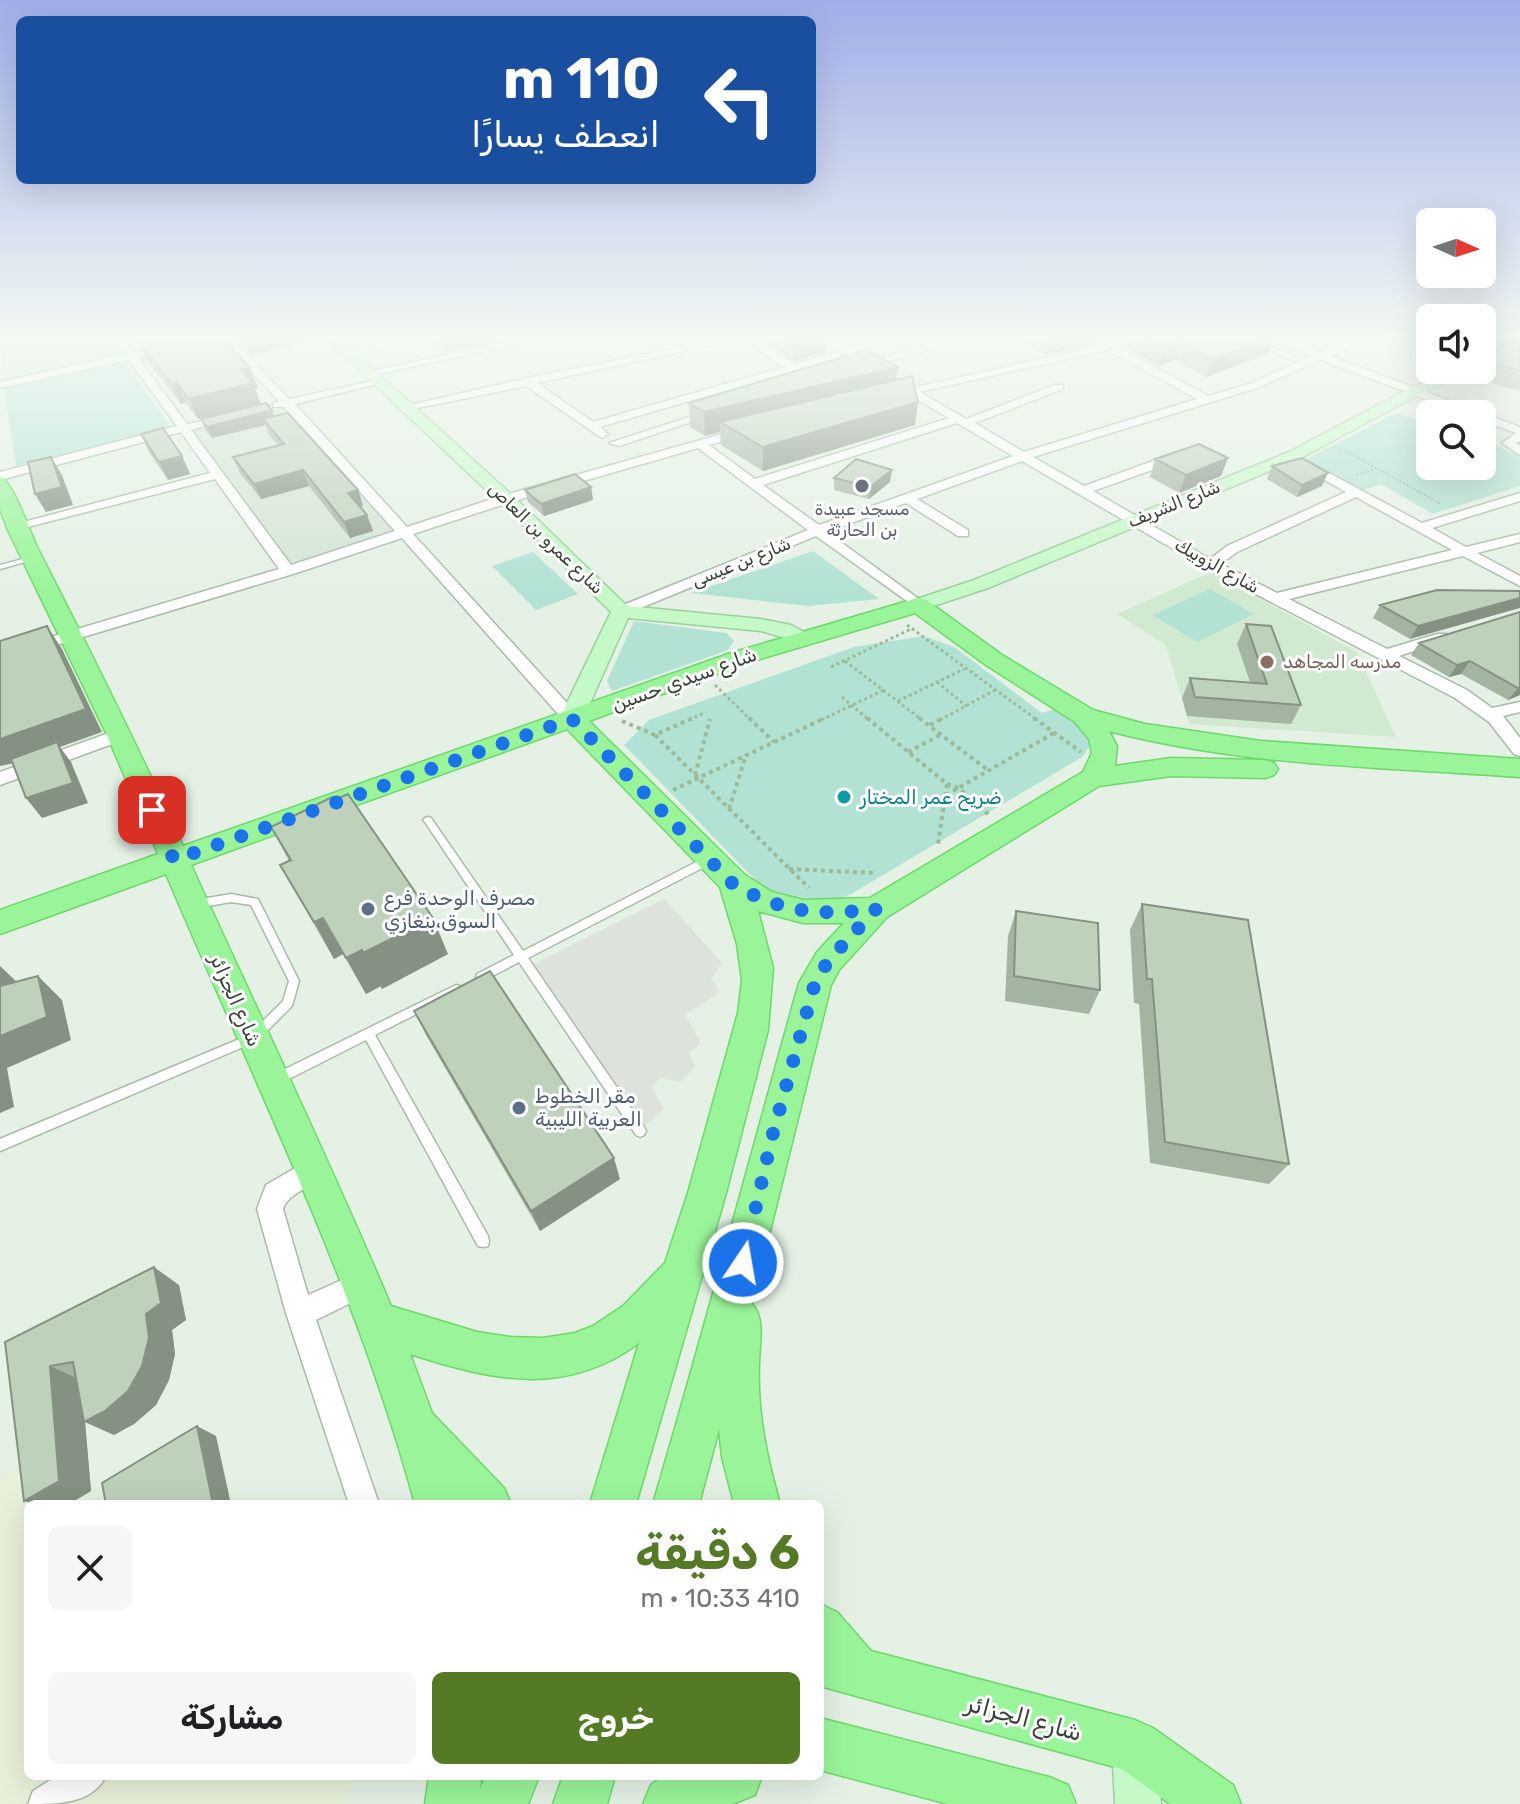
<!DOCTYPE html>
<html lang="ar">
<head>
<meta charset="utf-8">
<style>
	:root { --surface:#fff; --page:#f6f6f6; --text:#202124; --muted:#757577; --accent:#547a25 }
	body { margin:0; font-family:Rubik,"Noto Sans Arabic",sans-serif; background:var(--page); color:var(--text); direction:rtl; height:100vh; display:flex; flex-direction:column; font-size:30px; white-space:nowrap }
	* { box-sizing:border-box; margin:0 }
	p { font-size:26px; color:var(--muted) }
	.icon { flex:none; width:44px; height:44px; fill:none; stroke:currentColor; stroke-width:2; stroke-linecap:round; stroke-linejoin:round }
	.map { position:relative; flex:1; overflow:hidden; direction:ltr }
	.side { position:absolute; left:24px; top:1500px; width:800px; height:280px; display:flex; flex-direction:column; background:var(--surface); border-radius:12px; box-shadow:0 8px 32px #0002; direction:rtl }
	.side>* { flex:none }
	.hud { position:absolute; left:16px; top:16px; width:800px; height:168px; border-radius:12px; box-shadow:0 8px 32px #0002; direction:rtl; background:#1a4fa0; color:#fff; overflow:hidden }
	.needle { width:52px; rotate:93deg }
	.controls { position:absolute; left:1416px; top:208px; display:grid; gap:16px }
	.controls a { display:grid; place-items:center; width:80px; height:80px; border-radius:12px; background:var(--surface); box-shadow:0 8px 32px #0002; font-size:40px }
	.pin { position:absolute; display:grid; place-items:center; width:68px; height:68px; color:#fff; margin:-34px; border-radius:16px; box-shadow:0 4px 12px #0006 }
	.me { position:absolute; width:88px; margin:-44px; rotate:12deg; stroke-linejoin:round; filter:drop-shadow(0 0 6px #0008) }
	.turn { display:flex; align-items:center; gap:28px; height:168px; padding:0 24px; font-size:36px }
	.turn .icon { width:104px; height:104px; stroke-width:2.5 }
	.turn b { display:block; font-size:56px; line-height:68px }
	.round { display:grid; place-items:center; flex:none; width:84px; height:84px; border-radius:12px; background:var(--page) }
	.head { display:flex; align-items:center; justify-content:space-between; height:136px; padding:0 24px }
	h1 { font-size:48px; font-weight:700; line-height:60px; color:var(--accent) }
	.action { display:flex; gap:16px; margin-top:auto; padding:16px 24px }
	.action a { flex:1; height:92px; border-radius:12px; background:var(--accent); color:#fff; font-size:32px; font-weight:700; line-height:92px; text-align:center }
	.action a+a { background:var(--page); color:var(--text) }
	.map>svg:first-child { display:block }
</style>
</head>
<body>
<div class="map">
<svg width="1520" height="1804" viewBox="0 0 1520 1804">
	<rect width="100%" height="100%" fill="#e5f1e5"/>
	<!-- residential -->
	<path fill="#d4e4d3" d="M294 406 401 531 284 569 190 431Z"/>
	<!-- education -->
	<path fill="#d0e9d0" d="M0 339H113L123 353 4 380Z
		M1211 572 1357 652 1396 737 1189 724 1166 645 1117 614Z"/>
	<!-- medical -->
	<path fill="#e7f0d9" d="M21 1465 28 1524V1776H353L348 1804H0V1478Z"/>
	<!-- green -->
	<path fill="#b1e2d4" d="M125 362 171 427 16 466 4 389Z
		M1396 413 1430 425V466H1482L1484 439 1520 457V486L1433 514 1381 484 1360 491 1304 460Z
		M813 551 879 599 808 606 691 593Z
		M533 552 578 594 536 610 492 566Z
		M1210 589 1254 614 1197 642 1153 615Z
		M634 621 726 633 734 641 728 650 612 691 607 681Z
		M924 636 954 647 1042 713 1057 708 1073 715 1092 743 1082 757 851 894 825 905 770 895 624 745 649 720 854 647Z"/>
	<!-- parking -->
	<path fill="#dde2dd" d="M664 899 722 963 711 979 720 992 685 1015 701 1043 689 1053 695 1067 680 1082 660 1078 652 1087 664 1109 640 1130 529 966Z"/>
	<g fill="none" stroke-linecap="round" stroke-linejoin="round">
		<defs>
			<path id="lane" d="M1245 339H1252L1310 364 1305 365Z
				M34 556 36 557V559L0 569V565Z
				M428 817 431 818 523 951 706 857H712L714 860 712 863 528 958 644 1127 646 1131 644 1135 640 1137 636 1135 519 962 485 980 481 981 477 980 476 977 477 974 514 955 425 822 423 820 425 818Z
				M231 894 258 899 299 981 292 1006 257 1041 0 1151V1139L249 1035 283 1001 289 981 251 905 231 902 196 908 192 907 191 904 192 901 196 900Z
				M456 985 460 986 461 989 460 992 375 1035 488 1236 489 1241 488 1246 483 1247 478 1246 366 1040 281 1083 277 1084 273 1083 271 1079 273 1075Z"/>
			<path id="street" d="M114 339H124L134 352H145V356L138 358 187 424 230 415V419L191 430 291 565 395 531 284 407H273V403L279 401 221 339H232L289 399 382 379V383L295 404 407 527 501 496 747 427 751 429V433L709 445 755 479 949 418 909 395 887 398V394L901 390V386L912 388 1099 346 1103 341 1110 344 1154 339 1119 348 1208 396 1249 384 1312 356 1271 339H1286L1321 352 1351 339H1365L1330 356 1520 427V441L1516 443 1520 446V455L1502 443 1516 433 1482 421V414H1465L1321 360 1257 388 1033 457 1084 486 1175 453H1183V459L1093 491 1210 559 1227 546 1346 492 1301 467 1299 464 1305 460 1422 523 1520 493V501L1432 528 1466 547 1520 534V542L1477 553 1520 576V586L1463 556 1289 599 1387 649 1437 634H1447V640L1399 656 1467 690 1492 708 1520 702V712L1503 716 1520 738V756L1514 754 1489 722 1455 698 1206 568 1022 461 917 499 968 530V536H958L906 503 827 532 923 602 925 605 918 609 816 536 626 614H616V608L808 530 698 448 511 502 413 534 578 715 580 719 578 723H566L402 538 293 574 0 662V652L279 569 215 479 12 531V525L210 473 181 432 0 480V472L177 426 129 360 0 388V382L125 354ZM1107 350 1197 399 1024 452 975 423 1063 389V385H1055L966 419 920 392ZM957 423 1013 456 819 525 763 485ZM1356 497 1452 550 1277 593 1221 564 1237 552Z
				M404 339H426L348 356 343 353Z
				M520 339H541L369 376 364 373Z
				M720 339H740L537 383 593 422 784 367 743 339H755L794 364 837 352 818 339H830L847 349 882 339H899L854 354 867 361 952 339H969L874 365 876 368 871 371 856 368V364L845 356 600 427 608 434 602 438 526 386 408 410 402 407 527 378Z
				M711 410 721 412 619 446 609 443Z
				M120 729 126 731 129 735 126 739 0 785V772Z
				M314 1157 323 1161 326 1169C318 1188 289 1190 283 1209L308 1295 360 1272 369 1276 373 1285 369 1294 316 1320 379 1504H349L286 1313 257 1209 266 1185Z
				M57 1776H106C92 1804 59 1804 28 1804L33 1791Z"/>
			<path id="secondary" d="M326 339H340L512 495 627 606 761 619 791 625 815 638 805 644 761 631 628 618 583 719 580 724H564L561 719 566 705 611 612 500 503Z
				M1455 370H1474L1420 394 1301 458 988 588 918 611 908 605 911 601 974 580 1289 452 1410 388Z
				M1135 1723 1151 1730 1158 1746 1161 1804H1115L1112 1746 1119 1730Z"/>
			<path id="primary" d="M0 477C13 480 31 536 39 551 89 649 138 746 183 846L731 653 918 598 926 600 1002 655 1093 710 1145 724 1261 741 1520 759V777C1383 767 1242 766 1109 731L1117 746 1115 766 1171 758 1265 760 1274 763 1278 769 1274 775 1265 778 1171 776 1099 786 887 917 839 970 831 985 752 1304C766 1319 759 1344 759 1364 757 1412 767 1458 780 1504H734L722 1457 719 1429 699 1504H653C704 1331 750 1157 799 983L817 952 844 923H803L758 911 773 968 768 1030 726 1193 636 1504H590L639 1343C564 1398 492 1380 410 1354L432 1413 504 1488 511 1504H415C356 1286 254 1082 166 874L0 934V910L158 854 107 735 7 528 0 509ZM915 613 986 665 1075 722 1089 739 1092 753 1083 772 870 898 803 900 772 892 745 875 589 721 747 663ZM567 729 720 887 737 944 742 980 738 1013 688 1193 665 1263 623 1306 593 1326 575 1333 543 1338 510 1337 477 1332 391 1306C328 1157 258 1012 191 865Z
				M820 1604 837 1612 871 1651 1135 1720 1153 1728 1233 1785 1241 1804H1170L1122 1769 820 1686Z
				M820 1718 1049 1777 1068 1785 1076 1804H948L820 1770Z
				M429 1776H481L480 1789 486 1776H539L528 1804H425Z
				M563 1776H615L607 1804H553Z
				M664 1776H762L755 1795 732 1804H643L651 1785Z"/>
		</defs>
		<!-- lane casing -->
		<use href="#lane" stroke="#a9bba8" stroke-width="3"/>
		<!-- street casing -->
		<use href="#street" stroke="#a9bba8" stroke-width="3"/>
		<!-- secondary casing -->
		<use href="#secondary" stroke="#9bd09b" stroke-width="3"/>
		<!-- primary casing -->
		<use href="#primary" stroke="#6ed86b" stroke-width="3"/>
		<!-- path-far2 -->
		<path stroke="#9dbb9b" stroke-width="2" stroke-dasharray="2 2" stroke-linecap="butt" d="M1340 448 1441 504
			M1356 475 1377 469"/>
		<!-- path-far1 -->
		<path stroke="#9dbb9b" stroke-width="3" stroke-dasharray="3 3" stroke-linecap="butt" d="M907 625 1037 720
			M845 661 922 720
			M831 667 911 629
			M937 682 966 706
			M715 685 751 720
			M842 697 869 720
			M898 701 964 669
			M689 720 704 713
			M821 720 884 690
			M940 720 995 690"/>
		<!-- path -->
		<path stroke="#9dbb9b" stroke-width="4" stroke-dasharray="4 4" stroke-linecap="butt" d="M749 718 774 742
			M867 718 947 784 938 844
			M919 718 989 771
			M1034 718 1081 752
			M622 721 655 735 693 718
			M930 725 943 718
			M655 735 809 888
			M908 752 942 734
			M695 775 710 719
			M947 784 959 788 989 815
			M673 790 825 718
			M946 795 1054 733
			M729 809 746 755
			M789 869 875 873"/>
		<!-- lane -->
		<use href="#lane" fill="#fff" fill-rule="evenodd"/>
		<!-- street -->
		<use href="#street" fill="#fff" fill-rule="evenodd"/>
		<!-- secondary -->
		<use href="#secondary" fill="#c6f9c8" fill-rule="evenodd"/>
		<!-- primary -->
		<use href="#primary" fill="#9af59a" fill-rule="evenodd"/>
	</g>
	<!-- wall -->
	<path fill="#a3b4a1" d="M137 339H228L231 347 250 368 258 388 198 419 186 403 181 404 147 361Z
		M236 339H320L251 355Z
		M430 339H515L444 352Z
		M761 339H827V352L794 361Z
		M1018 339H1101L1097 343 1045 355Z
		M1130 339H1274L1269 353 1206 377 1176 360 1158 366 1127 349Z
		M1482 339H1520V341L1492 352 1520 342V391L1467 376 1471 370H1482Z
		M1430 341V366L1416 362 1424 345Z
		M896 380 915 425 763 471 721 445 720 432 705 436 690 427 689 403Z
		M274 416 358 490 363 506 360 507 367 515 373 531 350 538 309 486 261 499 240 473 233 457 278 445 269 435 265 425 212 438 206 431 201 419Z
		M141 434 182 456 190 474 168 480 149 452Z
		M1228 458 1221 476 1179 493 1150 477 1155 459Z
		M1272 466 1322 486 1297 497 1267 479Z
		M834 478 890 482 869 499 834 490Z
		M591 487 593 500 544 516 528 502 525 490Z
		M1520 591 1410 639 1373 618 1380 605Z
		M1520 612V695L1508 700 1461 674 1449 677 1411 655 1419 643Z
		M1246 624 1301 705 1291 724 1187 716 1182 698 1190 678 1250 682 1237 644Z
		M271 827 448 954 382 989 381 986 366 994 343 954 334 959 280 865 289 861Z
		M1142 904 1289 1164 1269 1184 1150 1163 1139 1004 1134 1003 1130 930Z
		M1016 911 1100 990 1089 1014 1005 1001 1008 936Z
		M414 1011 620 1179 540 1231 426 1035Z
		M179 1285 186 1320 172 1330 175 1354 169 1380 156 1405 134 1424 114 1435 85 1422 91 1491 69 1504H36L24 1501 5 1342Z"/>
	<!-- shaded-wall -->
	<path fill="#859283" d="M245 339H320L251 355Z
		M441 339H515L444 352Z
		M814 339H827V352L794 361 795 344Z
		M1049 339H1101L1097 343 1045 355Z
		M1268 339H1274L1269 353 1206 377 1211 360Z
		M1491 339H1520V341L1485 355 1489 340Z
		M1181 343 1176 360 1158 366 1163 349Z
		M898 367 895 390 720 422V432L705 436 704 412Z
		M250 368 258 388 255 389 261 404 198 419 189 399 241 370Z
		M177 383 186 403 181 404 172 384Z
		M918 402 915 425 763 471V447Z
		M272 410 276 422 263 419 265 425 212 438 207 427Z
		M182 456 190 474 168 480 159 462Z
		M51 457 62 475 73 505 46 512 35 494Z
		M1228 458 1221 476 1179 493 1186 475Z
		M303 470 309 486 261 499 254 484Z
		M892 470 890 482 869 499 870 487Z
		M1328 473 1322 486 1297 497 1302 485Z
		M591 487 593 500 544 516 541 504Z
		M358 490 363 506 353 509 348 493Z
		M367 515 373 531 350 538 344 522Z
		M1520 598V608L1410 639 1418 626Z
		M47 626 62 649 102 732 60 747 71 762 88 803 42 818 26 798 19 762 0 766V739Z
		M1470 661 1461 674 1449 677 1457 665Z
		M1520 687V695L1508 700 1518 688Z
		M323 918 343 954 334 959 314 922Z
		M433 918 448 954 382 989 363 953Z
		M362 950 381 986 366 994 346 958Z
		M0 966 19 984 0 1003Z
		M38 976 62 1000 71 1040 7 1068 14 1107 0 1113V1036Z
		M614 1158 620 1179 540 1231 531 1211Z
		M154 1267 179 1285 186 1320 172 1330 175 1354 169 1380 156 1405 134 1424 114 1435 85 1422 91 1491 69 1504H36L24 1501 50 1366 81 1380 146 1314Z
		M197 1426 216 1436 231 1504H213Z"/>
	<!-- building -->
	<path fill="#bed1bb" stroke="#859283" stroke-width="2" d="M146 339H225H224L250 368 241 370 253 383 189 399 177 383 172 384 138 341Z
		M787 339H814L795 344Z
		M1144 339H1268L1211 360 1181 343 1163 349Z
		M1482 339H1491L1489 340 1490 353 1520 342V371L1482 360V356L1486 353 1482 350Z
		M866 350 898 367 704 412 689 403Z
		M912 376 918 402 763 447 720 422Z
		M266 403 272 410 207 427 201 419Z
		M288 413 358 490 348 493 367 515 344 522 303 470 254 484 233 457 284 444 263 419Z
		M163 428 182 456 159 462 141 434Z
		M1199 444 1228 458 1186 475 1155 459Z
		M51 457 62 487 35 494 28 462Z
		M1302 458 1328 473 1302 485 1272 466Z
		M856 459 892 470 870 487 834 478Z
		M575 474 591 487 541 504 525 490Z
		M1437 590 1520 591V598L1418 626 1380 605Z
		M1520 612V687L1518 688 1470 661 1457 665 1419 643Z
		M1246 624 1271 626 1301 705 1195 697 1190 678 1267 684Z
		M47 626 86 709 0 739V641Z
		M57 742 73 783 26 798 11 759Z
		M348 794 433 918 363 953 362 950 346 958 323 918 314 922 280 865 291 860 271 827 332 797 334 800Z
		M1142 904 1248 920 1289 1164 1165 1142 1152 979H1147Z
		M1016 911 1098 923 1100 990 1014 976Z
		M490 971 614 1158 531 1211 414 1011Z
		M38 976 47 1017 0 1036V986Z
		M154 1267 161 1303 146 1314 149 1338 142 1366 128 1391 105 1411 84 1422 73 1362 50 1366 59 1481 24 1501 5 1342Z
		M197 1426 213 1504H106L102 1483Z"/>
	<!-- sky -->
	<linearGradient id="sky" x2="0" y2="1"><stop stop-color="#a0aee8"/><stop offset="0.57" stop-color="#f3f9f3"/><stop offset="1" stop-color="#f3f9f3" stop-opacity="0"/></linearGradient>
	<rect width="1520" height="592" fill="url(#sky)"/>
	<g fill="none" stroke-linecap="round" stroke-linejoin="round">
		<!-- route -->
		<path stroke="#1a73e8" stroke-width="14" stroke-dasharray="0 25.2" d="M152 810 174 860 572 719 734 885C784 913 819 916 876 909L828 961 815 983 772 1137 743 1263"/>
	</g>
	<!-- markers -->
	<circle fill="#6b7280" stroke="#fff" stroke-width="3" cx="862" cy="486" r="8"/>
	<circle fill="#8d6e63" stroke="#fff" stroke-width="3" cx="1267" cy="662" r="8"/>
	<circle fill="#0f9aa8" stroke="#fff" stroke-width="3" cx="844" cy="797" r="8"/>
	<g fill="#5c6f8a" stroke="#fff" stroke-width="3">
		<circle cx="368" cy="909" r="8"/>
		<circle cx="519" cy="1108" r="8"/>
	</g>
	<g text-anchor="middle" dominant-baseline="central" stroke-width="6" stroke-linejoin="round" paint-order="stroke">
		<!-- far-street labels -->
		<g font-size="18" fill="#374235" stroke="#fff">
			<text transform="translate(1174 504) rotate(-22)">شارع الشريف</text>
			<text transform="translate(546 538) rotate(44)">شارع عمرو بن العاص</text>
			<text transform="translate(741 562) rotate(-22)">شارع بن عيسى</text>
			<text transform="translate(1217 566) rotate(29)">شارع الزوبيك</text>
		</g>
		<!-- far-worship labels -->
		<g font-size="18" fill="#5b616d" stroke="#fff">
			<text x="862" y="509">مسجد عبيدة<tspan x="862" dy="21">بن الحارثة</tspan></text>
		</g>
		<!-- far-education labels -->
		<g font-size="18" fill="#785e54" stroke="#fff" text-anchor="start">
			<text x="1283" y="662">مدرسه المجاهد</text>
		</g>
		<!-- street labels -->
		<g font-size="20" fill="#374235" stroke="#fff">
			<text transform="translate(684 679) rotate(-20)">شارع سيدي حسين</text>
			<text transform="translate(236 1000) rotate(66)">شارع الجزائر</text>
		</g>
		<!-- culture labels -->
		<g font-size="20" fill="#0d838f" stroke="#fff" text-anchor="start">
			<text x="860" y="797">ضريح عمر المختار</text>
		</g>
		<!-- service labels -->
		<g font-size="20" fill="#4e5e75" stroke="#fff" text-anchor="start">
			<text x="384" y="898">مصرف الوحدة فرع<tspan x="384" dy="23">السوق،بنغازي</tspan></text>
			<text x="535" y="1096">مقر الخطوط<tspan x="535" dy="23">العربية الليبية</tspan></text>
		</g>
		<!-- near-street labels -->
		<g font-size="24" fill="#374235" stroke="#fff">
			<text transform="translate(1024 1718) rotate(15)">شارع الجزائر</text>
		</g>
	</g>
</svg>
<div class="controls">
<a><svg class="needle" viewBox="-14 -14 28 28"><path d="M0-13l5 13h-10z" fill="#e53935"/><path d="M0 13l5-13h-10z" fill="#757577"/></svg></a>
<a><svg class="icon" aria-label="sound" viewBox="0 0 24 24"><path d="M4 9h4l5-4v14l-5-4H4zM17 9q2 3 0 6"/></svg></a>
<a><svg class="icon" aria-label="search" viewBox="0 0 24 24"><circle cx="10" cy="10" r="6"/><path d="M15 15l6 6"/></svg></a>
</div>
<div class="pin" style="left:152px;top:810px;background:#d93025"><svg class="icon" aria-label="arrive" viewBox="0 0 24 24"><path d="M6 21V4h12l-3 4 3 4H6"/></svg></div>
<svg class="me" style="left:743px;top:1263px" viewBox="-20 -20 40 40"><circle r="17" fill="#1a73e8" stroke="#fff" stroke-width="3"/><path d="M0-11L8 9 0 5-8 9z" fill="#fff"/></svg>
<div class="hud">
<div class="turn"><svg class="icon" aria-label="left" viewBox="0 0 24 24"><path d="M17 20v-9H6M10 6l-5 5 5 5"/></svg><div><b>110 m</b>انعطف يسارًا</div></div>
</div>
<section class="side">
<div class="head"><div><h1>6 دقيقة</h1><p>410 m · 10:33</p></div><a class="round"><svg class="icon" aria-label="close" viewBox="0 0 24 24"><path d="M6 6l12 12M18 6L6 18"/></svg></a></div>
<div class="action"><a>خروج</a><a>مشاركة</a></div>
</section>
</div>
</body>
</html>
